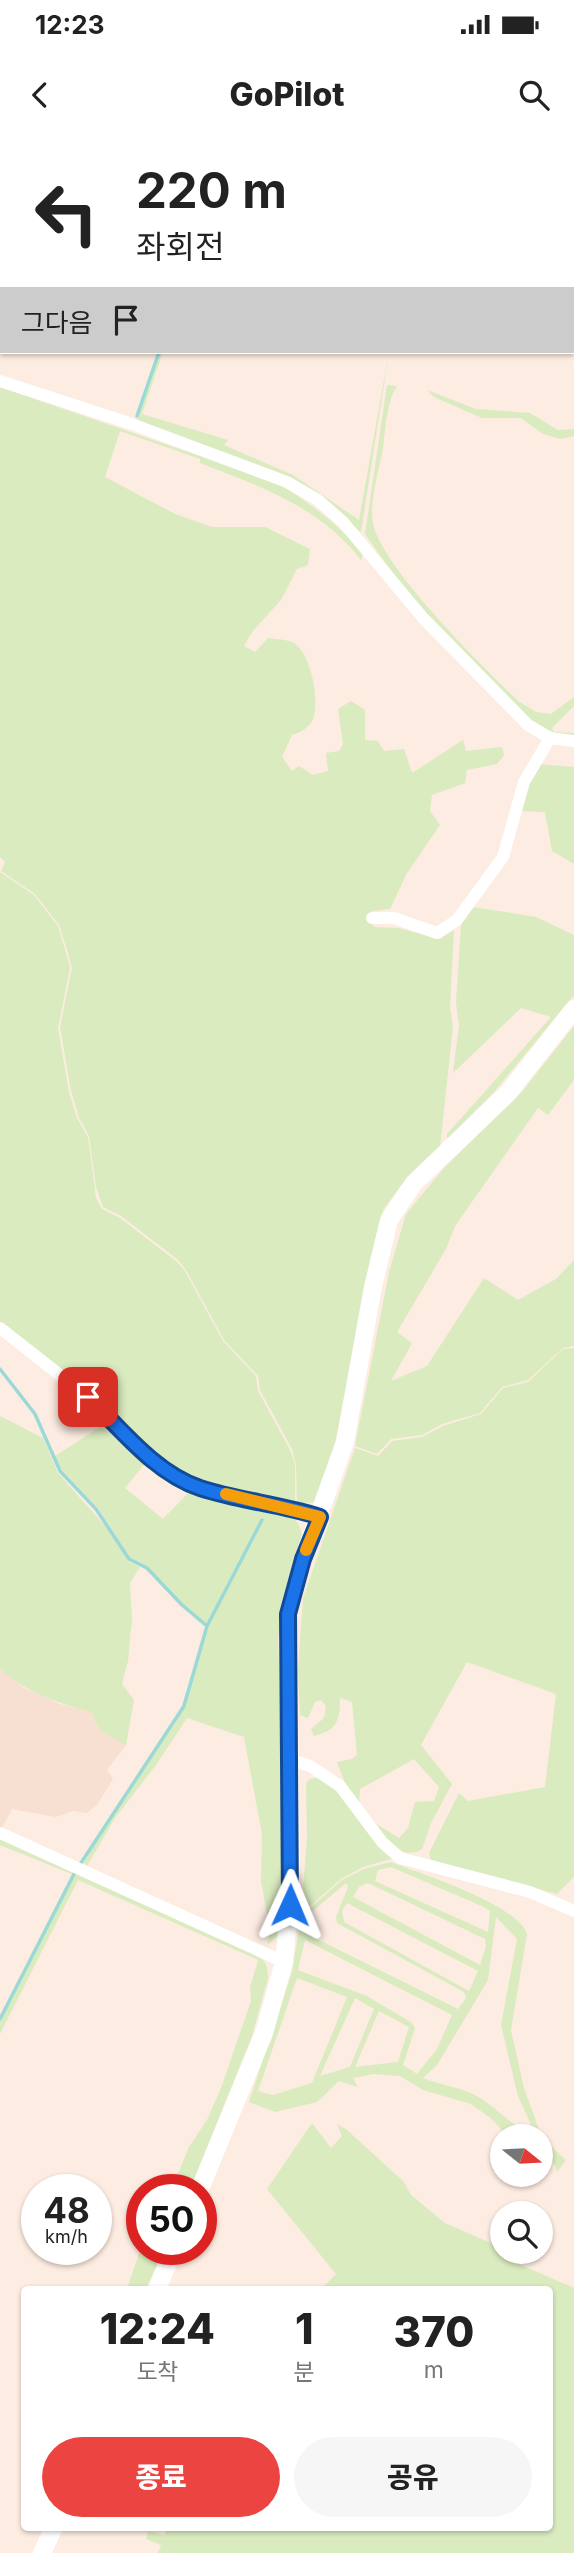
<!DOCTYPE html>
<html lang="ko">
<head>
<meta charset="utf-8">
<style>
	:root { --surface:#fff; --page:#f6f6f6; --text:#222; --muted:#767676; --accent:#eb4441 }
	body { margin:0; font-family:Inter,"Noto Sans KR",sans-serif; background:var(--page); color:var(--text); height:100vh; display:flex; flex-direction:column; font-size:26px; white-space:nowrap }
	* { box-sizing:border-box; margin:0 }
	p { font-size:23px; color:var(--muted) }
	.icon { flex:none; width:38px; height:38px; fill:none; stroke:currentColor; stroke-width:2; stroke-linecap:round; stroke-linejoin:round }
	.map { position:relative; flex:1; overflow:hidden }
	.sheet { position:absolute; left:21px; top:2146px; width:532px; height:245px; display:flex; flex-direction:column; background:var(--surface); border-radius:7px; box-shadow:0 2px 5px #0004 }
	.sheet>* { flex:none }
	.top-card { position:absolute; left:0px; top:0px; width:574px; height:214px; box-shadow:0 2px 5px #0004; background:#fff; color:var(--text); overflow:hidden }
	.needle { width:46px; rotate:108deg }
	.fabs { position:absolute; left:490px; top:1984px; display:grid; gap:14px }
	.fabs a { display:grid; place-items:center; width:63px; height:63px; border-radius:50%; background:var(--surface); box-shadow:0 2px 5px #0004; font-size:35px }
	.speed { position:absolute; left:21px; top:2034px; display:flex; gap:14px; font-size:35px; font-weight:700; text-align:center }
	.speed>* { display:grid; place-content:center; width:91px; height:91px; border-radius:50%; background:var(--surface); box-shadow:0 2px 5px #0004; line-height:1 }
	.speed small { font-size:18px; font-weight:400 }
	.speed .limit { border:10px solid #d22; background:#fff; color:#111 }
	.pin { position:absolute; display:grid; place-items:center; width:60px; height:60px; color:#fff; margin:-30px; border-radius:14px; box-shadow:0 4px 10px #0006 }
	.me { position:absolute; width:77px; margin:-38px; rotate:1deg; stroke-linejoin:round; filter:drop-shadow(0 0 5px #0008) }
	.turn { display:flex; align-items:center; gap:24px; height:147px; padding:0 21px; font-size:32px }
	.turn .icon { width:91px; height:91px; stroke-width:2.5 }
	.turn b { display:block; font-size:49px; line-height:60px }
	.then { display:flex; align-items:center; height:66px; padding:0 21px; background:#0003; gap:14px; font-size:26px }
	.eta { display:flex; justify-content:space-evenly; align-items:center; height:119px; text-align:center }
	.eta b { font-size:42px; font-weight:800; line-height:49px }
	.primary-button { display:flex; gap:14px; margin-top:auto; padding:14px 21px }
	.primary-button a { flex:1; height:80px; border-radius:42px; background:var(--accent); color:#fff; font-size:28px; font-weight:800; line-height:80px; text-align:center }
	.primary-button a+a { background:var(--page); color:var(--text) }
	.status { display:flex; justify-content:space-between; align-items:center; height:49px; padding:0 35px; background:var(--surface); direction:ltr }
	.status svg { height:19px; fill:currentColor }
	header { display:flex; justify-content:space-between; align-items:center; height:91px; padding:0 21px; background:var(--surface); font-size:32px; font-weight:800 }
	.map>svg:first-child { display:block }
</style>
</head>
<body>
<div class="status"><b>12:23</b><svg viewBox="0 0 49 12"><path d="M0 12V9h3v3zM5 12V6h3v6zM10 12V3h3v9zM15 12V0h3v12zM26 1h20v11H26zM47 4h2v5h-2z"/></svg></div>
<header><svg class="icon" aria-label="back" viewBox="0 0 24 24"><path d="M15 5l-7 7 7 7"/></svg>GoPilot<svg class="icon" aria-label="search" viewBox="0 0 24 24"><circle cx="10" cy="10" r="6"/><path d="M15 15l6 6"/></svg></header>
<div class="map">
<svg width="574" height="2413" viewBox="0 0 574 2413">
	<rect width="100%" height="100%" fill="#fdece1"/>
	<!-- residential -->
	<path fill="#f7dfd2" d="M133 0H417L418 2H133Z
		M0 1529 24 1548 60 1564 91 1572 100 1591 126 1605 107 1630 113 1639 97 1665 87 1673 73 1671 56 1677 12 1669 0 1692Z"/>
	<!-- green -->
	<path fill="#daebbf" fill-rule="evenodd" d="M160 212H163L142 274 228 300 224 305 293 335 359 380 389 212 361 392 288 337 137 280Z
		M387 245 397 246C386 263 386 288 383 308 379 331 369 361 373 383 381 427 484 528 518 561L536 572 551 574 574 557V566L552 588 554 592 574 593V597H562L539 589 408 455 365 394Z
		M0 247 275 342C310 362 336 383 363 413L361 420C319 366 261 347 200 323V319L120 291 105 337 175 374 212 387H265L310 409 308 425 297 429 281 460 252 492 244 506 255 512 268 498C275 499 287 499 294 503 311 514 320 560 313 579 309 588 301 592 292 595L282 617 292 631 299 626 313 635 328 631 326 613 339 611 343 604 338 569 351 561 365 570V600L378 601 384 611 404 609 412 633 463 600 466 611 502 607 504 615 497 624 467 630 465 643 432 655 430 671 440 685 407 733 390 769 372 771 369 779 374 787 398 788 440 799 454 790 450 867 453 886 440 1007 402 1044 383 1070 333 1313 316 1362 297 1364 296 1324 292 1309 260 1250 258 1236 224 1200 186 1130 177 1119 121 1076 103 1067 96 1047 89 996 79 978 71 951 60 887 72 828 68 813 59 785 35 754 1 731 5 722 0 717Z
		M427 250 476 269 530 273 558 290 574 289V296L561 299 543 294 521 278H482L434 257Z
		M539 624 574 627V724L552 711 545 672 518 671 520 657Z
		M0 732 34 755 58 786 66 813 70 828 58 888 69 952 77 978 88 997 96 1058 102 1069 120 1078 176 1121 185 1131 223 1201 256 1236 258 1251 290 1310 295 1324V1365L202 1342 177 1331 0 1184Z
		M473 767 536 777 574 795V855L494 952 447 999V994L551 877 521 868 453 933 459 885 456 863 461 784Z
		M574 886V940L548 975 538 968 455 1086 446 1109 397 1192 412 1203 391 1241 427 1226 484 1138 518 1160 556 1139 574 1120V1206L563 1208 528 1240 502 1247 480 1273 442 1284 422 1295 391 1299 377 1314 355 1306 389 1132 406 1074 444 1028 521 953Z
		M574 1208V1737L557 1754 431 1720 429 1713 459 1653 468 1661 545 1647 556 1554 467 1522 421 1605 452 1644 431 1683 422 1709C400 1723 384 1695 370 1680L399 1698 408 1688 415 1662 434 1661 439 1647 414 1619 360 1649 359 1666 347 1648 337 1622 352 1619 357 1615 352 1562 340 1558C340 1581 337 1590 314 1596L311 1589 324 1578 326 1566 321 1560 315 1562 308 1578 300 1575 298 1529 303 1458 355 1308 378 1316 392 1301 422 1297 443 1286 481 1274 503 1248 528 1242 563 1209Z
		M0 1276 43 1298 58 1333 113 1395 128 1421 140 1427 130 1443 132 1479 128 1521 122 1544 134 1560 126 1605 100 1591 91 1572C57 1563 27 1553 0 1529Z
		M109 1281 156 1324 153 1327 146 1322 125 1348 163 1379 193 1348 286 1373C298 1380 302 1387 302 1401L280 1481 278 1502 288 1689 279 1795 267 1805 270 1791 261 1741 262 1694 244 1597 187 1578 156 1625 115 1678 87 1726 84 1723 101 1691 177 1580 208 1486 264 1380 262 1379 206 1484 182 1465 148 1427 130 1418 98 1368 60 1328 55 1316Z
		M321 1637 328 1640 395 1718 363 1727 341 1739 301 1774 307 1698 306 1644 309 1639Z
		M0 1699 261 1816 267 1827 268 1838 252 1896 190 2049H172L189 2007 207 1980 221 1948 251 1861 250 1848 258 1820 78 1740 0 1894V1881L74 1735 0 1705Z
		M391 1722C421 1734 517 1764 527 1794L511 1890 524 1948 542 1998 566 2020 557 2032 555 2024 541 2016V1997H508L493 1980 471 1964 423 1950 400 1936 373 1934 353 1938 358 1947 339 1941 317 1962 275 1972 249 1962 292 1832 301 1776 342 1740 364 1729ZM391 1727 484 1767 490 1771 488 1792 375 1741 378 1730ZM346 1743 348 1747 336 1777 337 1783 464 1852 466 1858 458 1869 305 1793 307 1776ZM368 1743 485 1799 486 1807 480 1825 353 1757 359 1747ZM347 1763 478 1831 469 1851 344 1782 342 1771ZM496 1777 517 1799 501 1885 518 1956 532 1987 530 1991C509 1986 495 1965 475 1955 459 1947 440 1945 423 1938L437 1925 488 1840ZM305 1800 452 1875 437 1909 417 1934 403 1925 415 1888 412 1883 367 1856 298 1830ZM297 1838 347 1857 312 1943 273 1955 258 1951ZM355 1858 374 1869 350 1927 320 1936ZM379 1871 409 1887 398 1922 355 1927Z
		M312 1983 331 2008 342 1996 337 1984 347 1990 404 2042 411 2055 445 2083 502 2108V2112H516L512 2121 574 2148V2413H158L161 2405 146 2399 148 2391 164 2395 168 2387H550V2149H321L336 2134 267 2049Z
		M142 2104V2109H164L146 2149H127Z"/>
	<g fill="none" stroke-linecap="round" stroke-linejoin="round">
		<!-- stream -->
		<path stroke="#9bd9d6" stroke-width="3.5" d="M572 73H574
			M137 276 159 212
			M0 1229 35 1274 60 1331 96 1369 129 1419 147 1428 182 1465 207 1486
			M81 1723 184 1566 207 1486 262 1380
			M0 1879 74 1734"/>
		<!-- minor -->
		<path stroke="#fff" stroke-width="12" d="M0 60H2
			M0 241 129 283 287 342 318 360 343 382 423 478 528 585 550 598 574 601
			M372 778H394L437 793 457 780 503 717 524 642 550 598
			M0 1188 88 1257 172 1335 200 1348 296 1369 320 1377
			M288 1619 310 1626 340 1646 382 1702 400 1718 530 1752 574 1771
			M0 1693 284 1822"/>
		<!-- secondary -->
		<path stroke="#fff" stroke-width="18" d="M200 2049 264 1893 284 1822 291 1747 288 1474 303 1419 345 1302 373 1147 389 1080 414 1043 508 953 574 869
			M157 2149 174 2109
			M42 2413 54 2387"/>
	</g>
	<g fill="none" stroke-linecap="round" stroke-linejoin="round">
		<defs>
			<path id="route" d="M88 1257C121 1289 155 1333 200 1348 239 1361 281 1364 320 1377L303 1419 288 1474 290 1765"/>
		</defs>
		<!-- route casing -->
		<use href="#route" stroke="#114b97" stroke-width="18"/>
		<!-- route -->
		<use href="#route" stroke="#1a73e8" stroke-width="12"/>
		<!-- slow -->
		<path stroke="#f59e0b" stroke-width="12" d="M226 1354 320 1377 306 1410"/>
	</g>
</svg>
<div class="fabs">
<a><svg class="needle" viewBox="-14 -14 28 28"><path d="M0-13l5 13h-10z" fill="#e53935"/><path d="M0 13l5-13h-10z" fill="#767676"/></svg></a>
<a><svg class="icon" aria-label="search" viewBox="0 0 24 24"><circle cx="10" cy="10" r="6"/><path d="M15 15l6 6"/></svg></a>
</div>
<div class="speed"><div>48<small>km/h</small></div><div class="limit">50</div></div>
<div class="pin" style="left:88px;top:1257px;background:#d93025"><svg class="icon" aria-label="arrive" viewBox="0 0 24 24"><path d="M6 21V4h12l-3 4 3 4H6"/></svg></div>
<svg class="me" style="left:290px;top:1765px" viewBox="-20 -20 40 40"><path d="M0-17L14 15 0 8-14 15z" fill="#1a73e8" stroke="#fff" stroke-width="4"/></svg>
<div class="top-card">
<div class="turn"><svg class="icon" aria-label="left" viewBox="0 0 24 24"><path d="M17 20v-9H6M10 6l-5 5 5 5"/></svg><div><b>220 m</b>좌회전</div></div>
<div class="then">그다음<svg class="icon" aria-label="arrive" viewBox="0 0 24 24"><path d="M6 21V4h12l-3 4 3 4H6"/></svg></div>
</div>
<section class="sheet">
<div class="eta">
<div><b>12:24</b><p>도착</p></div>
<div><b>1</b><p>분</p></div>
<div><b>370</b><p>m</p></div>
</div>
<div class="primary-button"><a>종료</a><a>공유</a></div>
</section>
</div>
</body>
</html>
